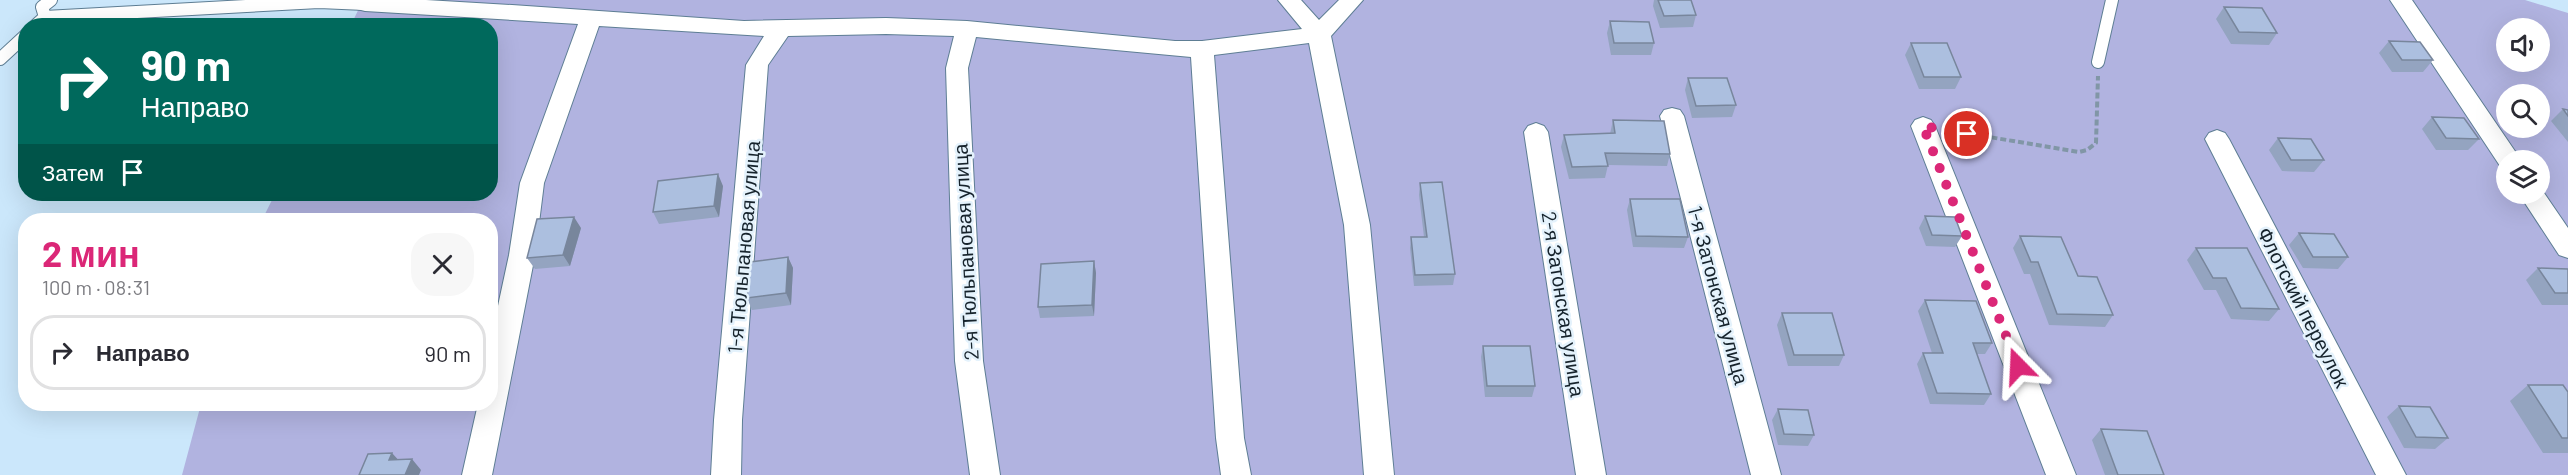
<!DOCTYPE html>
<html lang="ru">
<head>
<meta charset="utf-8">
<style>
	:root { --surface:#fff; --page:#f7f7f7; --text:#2b2b33; --muted:#7c7c81; --line:#e1e1e2; --accent:#db2777 }
	body { margin:0; font-family:Barlow,sans-serif; background:var(--page); color:var(--text); height:100vh; display:flex; flex-direction:column; font-size:22px; white-space:nowrap }
	* { box-sizing:border-box; margin:0 }
	p { font-size:20px; color:var(--muted) }
	.icon { flex:none; width:33px; height:33px; fill:none; stroke:currentColor; stroke-width:2; stroke-linecap:round; stroke-linejoin:round }
	.map { position:relative; flex:1; overflow:hidden }
	.drawer { position:absolute; left:18px; top:213px; width:480px; height:198px; display:flex; flex-direction:column; background:var(--surface); border-radius:24px; box-shadow:0 6px 24px #0002 }
	.drawer>* { flex:none }
	.guide { position:absolute; left:18px; top:18px; width:480px; height:183px; border-radius:24px; box-shadow:0 6px 24px #0002; background:#00695c; color:#fff; overflow:hidden }
	.controls { position:absolute; left:2496px; top:18px; display:grid; gap:12px }
	.controls a { display:grid; place-items:center; width:54px; height:54px; border-radius:50%; background:var(--surface); box-shadow:0 6px 24px #0002; font-size:30px }
	.pin { position:absolute; display:grid; place-items:center; width:51px; height:51px; color:#fff; margin:-26px; border:3px solid #fff; border-radius:50%; box-shadow:0 2px 6px #0007 }
	.me { position:absolute; width:66px; margin:-33px; rotate:339deg; stroke-linejoin:round; filter:drop-shadow(0 0 4px #0008) }
	.turn { display:flex; align-items:center; gap:21px; height:126px; padding:0 24px; font-size:27px }
	.turn .icon { width:78px; height:78px; stroke-width:2.5 }
	.turn b { display:block; font-size:42px; line-height:51px }
	.then { display:flex; align-items:center; height:57px; padding:0 24px; background:#0003; gap:12px; font-size:22px }
	.round { display:grid; place-items:center; flex:none; width:63px; height:63px; border-radius:24px; background:var(--page) }
	.summary { display:flex; align-items:center; justify-content:space-between; height:102px; padding:0 24px }
	h1 { font-size:36px; font-weight:700; line-height:45px; color:var(--accent) }
	ul { padding:0; list-style:none }
	li { display:flex; align-items:center; gap:18px; height:75px; margin:0 12px 9px; padding:0 12px; border:3px solid var(--line); border-radius:24px }
	li div { flex:1 }
	li b { display:block; font-size:22px }
	li em { font-style:normal }
	.map>svg:first-child { display:block }
</style>
</head>
<body>
<div class="map">
<svg width="2568" height="475" viewBox="0 0 2568 475">
	<rect width="100%" height="100%" fill="#cbe7fb"/>
	<!-- green -->
	<path fill="#b1b3e0" fill-rule="evenodd" d="M363 0H2525L2568 13V475H182L201 404H490V220H262L275 194H490V26L351 25ZM2506 28H2540V62H2506ZM2506 94H2540V128H2506ZM2506 160H2540V194H2506Z"/>
	<g fill="none" stroke-linecap="round" stroke-linejoin="round">
		<defs>
			<path id="service" d="M45 17 319 2 365 4
				M35 26 45 17 42 7 51 0
				M0 59 26 35
				M2098 62 2112 0"/>
			<path id="minor" d="M356 0H426L512 5 744 21 886 18 967 21 1175 41H1202L1302 29 1278 0H1301L1319 20 1339 0H1363L1331 36 1370 225 1394 475H1364L1344 225 1309 43 1214 55 1244 438 1251 475H1221L1216 438 1191 57 976 37 968 68 983 361 1000 475H970L955 361 946 68 954 36 886 34 788 36 768 65 742 420 741 475H711L714 420 746 65 764 36 599 26 544 183 535 255 492 475H462L478 404H490V343L509 255 520 183 578 24 365 11 357 9 354 4Z
				M2390 0H2412L2521 160H2506V168L2500 166Z
				M1672 108 1680 110 1684 116 1781 475H1751L1660 116 1664 110Z
				M1923 117 1931 120 1935 126 2076 475H2046L1911 126 1915 120Z
				M1536 123 1544 126 1548 132 1606 475H1576L1524 132 1528 126Z
				M2217 130 2225 133 2229 139 2406 475H2376L2205 139 2209 133Z
				M2540 187 2568 228V258L2559 255 2519 194H2540Z"/>
		</defs>
		<!-- service casing -->
		<use href="#service" stroke="#5e7e94" stroke-width="14"/>
		<!-- minor casing -->
		<use href="#minor" stroke="#5e7e94" stroke-width="2"/>
		<!-- path -->
		<path stroke="#8196a6" stroke-width="4" stroke-dasharray="6 3" stroke-linecap="butt" d="M1947 130 2079 152 2087 150 2096 143 2098 76"/>
		<!-- service -->
		<use href="#service" stroke="#fff" stroke-width="12"/>
		<!-- minor -->
		<use href="#minor" fill="#fff" fill-rule="evenodd"/>
	</g>
	<!-- wall -->
	<path fill="#94a4c0" d="M1654 0H1691L1696 15 1693 27 1660 28 1653 6Z
		M2224 7 2277 33 2269 45 2231 44 2216 19Z
		M1610 21 1654 43 1651 55H1611L1607 33Z
		M2389 41 2433 60 2423 72H2392L2379 53Z
		M1911 43 1961 77 1955 89H1919L1905 55Z
		M1688 78 1736 105 1732 117 1692 118 1685 90Z
		M2563 109 2568 110V142L2551 121Z
		M2432 117 2479 139 2468 150H2436L2422 129Z
		M1613 120 1670 154 1667 166 1608 165 1605 178 1569 179 1561 147 1564 135 1610 134Z
		M2278 138 2324 160 2314 172 2282 171 2269 150Z
		M1420 183 1455 274 1453 285 1414 286 1410 248 1411 237H1424L1419 195Z
		M723 186 719 217 659 224 653 212Z
		M1630 199 1688 237 1684 248 1633 247 1627 210Z
		M1925 216 1962 236 1955 247 1926 246 1919 228Z
		M581 228 570 266 535 269 527 258Z
		M2299 233 2348 257 2338 269 2303 268 2289 245Z
		M2020 236 2078 276 2113 315 2105 327 2049 325 2030 274H2024L2013 248Z
		M2196 248 2279 309 2269 321 2231 319 2216 290H2204L2187 260Z
		M788 257 793 268 791 305 752 310 747 298Z
		M1094 261 1096 273 1094 316 1040 318 1038 307Z
		M2538 268 2568 269V305H2542L2526 280Z
		M1925 300 1992 343 1985 354H1977L1991 394 1984 405 1930 404 1917 364 1923 353H1932L1918 311Z
		M1782 313 1844 355 1839 366H1788L1777 325Z
		M1483 346 1535 386 1532 397H1485L1481 357Z
		M2528 385 2568 392V453H2543L2510 401Z
		M2399 406 2448 438 2435 449 2404 448 2387 417Z
		M1778 409 1814 435 1808 446 1778 445 1772 420Z
		M2101 429 2164 475H2105L2092 440Z"/>
	<!-- shaded-wall -->
	<path fill="#78869c" d="M718 174 723 186 719 217 714 206Z
		M574 217 581 228 570 266 563 255Z
		M788 257 793 268 791 305 786 293Z
		M1094 261 1096 273 1094 316 1092 305Z
		M392 453 402 464 389 460Z
		M412 459 421 470 419 475H405Z"/>
	<!-- building -->
	<path fill="#acbfdf" stroke="#78869c" stroke-width="1.5" d="M1658 0H1691L1696 15 1664 16Z
		M2224 7 2262 8 2277 33 2239 32Z
		M1610 21 1649 22 1654 43H1614Z
		M2389 41 2420 42 2433 60H2402Z
		M1911 43H1947L1961 77H1924Z
		M1688 78H1727L1736 105 1696 106Z
		M2563 109 2568 110V116Z
		M2432 117 2464 118 2479 139 2446 138Z
		M1613 120 1664 121 1670 154 1605 153 1608 166 1572 167 1564 135 1615 133Z
		M2278 138 2311 139 2324 160H2291Z
		M718 174 714 206 653 212 658 181Z
		M1442 182 1455 274 1415 275 1411 237H1427L1420 183Z
		M1630 199H1680L1688 237 1636 236Z
		M1925 216 1955 217 1962 236 1932 235Z
		M574 217 563 255 527 258 537 219Z
		M2299 233 2334 234 2348 257H2313Z
		M2020 236 2061 237 2078 276 2097 277 2113 315 2057 314 2038 262H2031Z
		M2196 248H2247L2279 309 2241 308 2226 278H2213Z
		M788 257 786 293 747 298 750 262Z
		M1094 261 1092 305 1038 307 1041 264Z
		M2538 268 2568 269V293H2555Z
		M1925 300 1976 301 1992 343H1973L1991 394 1937 393 1923 353H1943Z
		M1782 313H1832L1844 355H1794Z
		M1483 346H1530L1535 386H1487Z
		M2528 385H2563L2568 392V438H2562Z
		M2399 406 2430 407 2448 438 2416 437Z
		M1778 409 1808 410 1814 435 1784 434Z
		M2101 429 2147 431 2164 475H2118Z
		M392 453 389 460 412 459 405 475H359L368 454Z"/>
	<g fill="none" stroke-linecap="round" stroke-linejoin="round">
		<!-- route -->
		<path stroke="#db2777" stroke-width="10" stroke-dasharray="0 18" d="M1967 134 1923 126 2018 366"/>
	</g>
	<g text-anchor="middle" dominant-baseline="central" stroke-width="5" stroke-linejoin="round" paint-order="stroke">
		<!-- street labels -->
		<g font-size="20" fill="#16232c" stroke="#e4f2fc">
			<text transform="translate(743 247) rotate(-85)">1-я Тюльпановая улица</text>
			<text transform="translate(965 252) rotate(-93)">2-я Тюльпановая улица</text>
			<text transform="translate(1719 295) rotate(75)">1-я Затонская улица</text>
			<text transform="translate(1564 304) rotate(81)">2-я Затонская улица</text>
			<text transform="translate(2304 307) rotate(63)">Флотский переулок</text>
		</g>
	</g>
</svg>
<div class="controls">
<a><svg class="icon" aria-label="sound" viewBox="0 0 24 24"><path d="M4 9h4l5-4v14l-5-4H4zM17 9q2 3 0 6"/></svg></a>
<a><svg class="icon" aria-label="search" viewBox="0 0 24 24"><circle cx="10" cy="10" r="6"/><path d="M15 15l6 6"/></svg></a>
<a><svg class="icon" aria-label="layers" viewBox="0 0 24 24"><path d="M12 4l9 5-9 5-9-5zM3 14l9 5 9-5"/></svg></a>
</div>
<div class="pin" style="left:1967px;top:134px;background:#d93025"><svg class="icon" aria-label="arrive" viewBox="0 0 24 24"><path d="M6 21V4h12l-3 4 3 4H6"/></svg></div>
<svg class="me" style="left:2018px;top:366px" viewBox="-20 -20 40 40"><path d="M0-17L14 15 0 8-14 15z" fill="#db2777" stroke="#fff" stroke-width="4"/></svg>
<div class="guide">
<div class="turn"><svg class="icon" aria-label="right" viewBox="0 0 24 24"><path d="M7 20v-9h11M14 6l5 5-5 5"/></svg><div><b>90 m</b>Направо</div></div>
<div class="then">Затем<svg class="icon" aria-label="arrive" viewBox="0 0 24 24"><path d="M6 21V4h12l-3 4 3 4H6"/></svg></div>
</div>
<section class="drawer">
<div class="summary"><div><h1>2 мин</h1><p>100 m · 08:31</p></div><a class="round"><svg class="icon" aria-label="close" viewBox="0 0 24 24"><path d="M6 6l12 12M18 6L6 18"/></svg></a></div>
<ul>
<li><svg class="icon" aria-label="right" viewBox="0 0 24 24"><path d="M7 20v-9h11M14 6l5 5-5 5"/></svg><div><b>Направо</b></div><em>90 m</em></li>
</ul>
</section>
</div>
</body>
</html>
